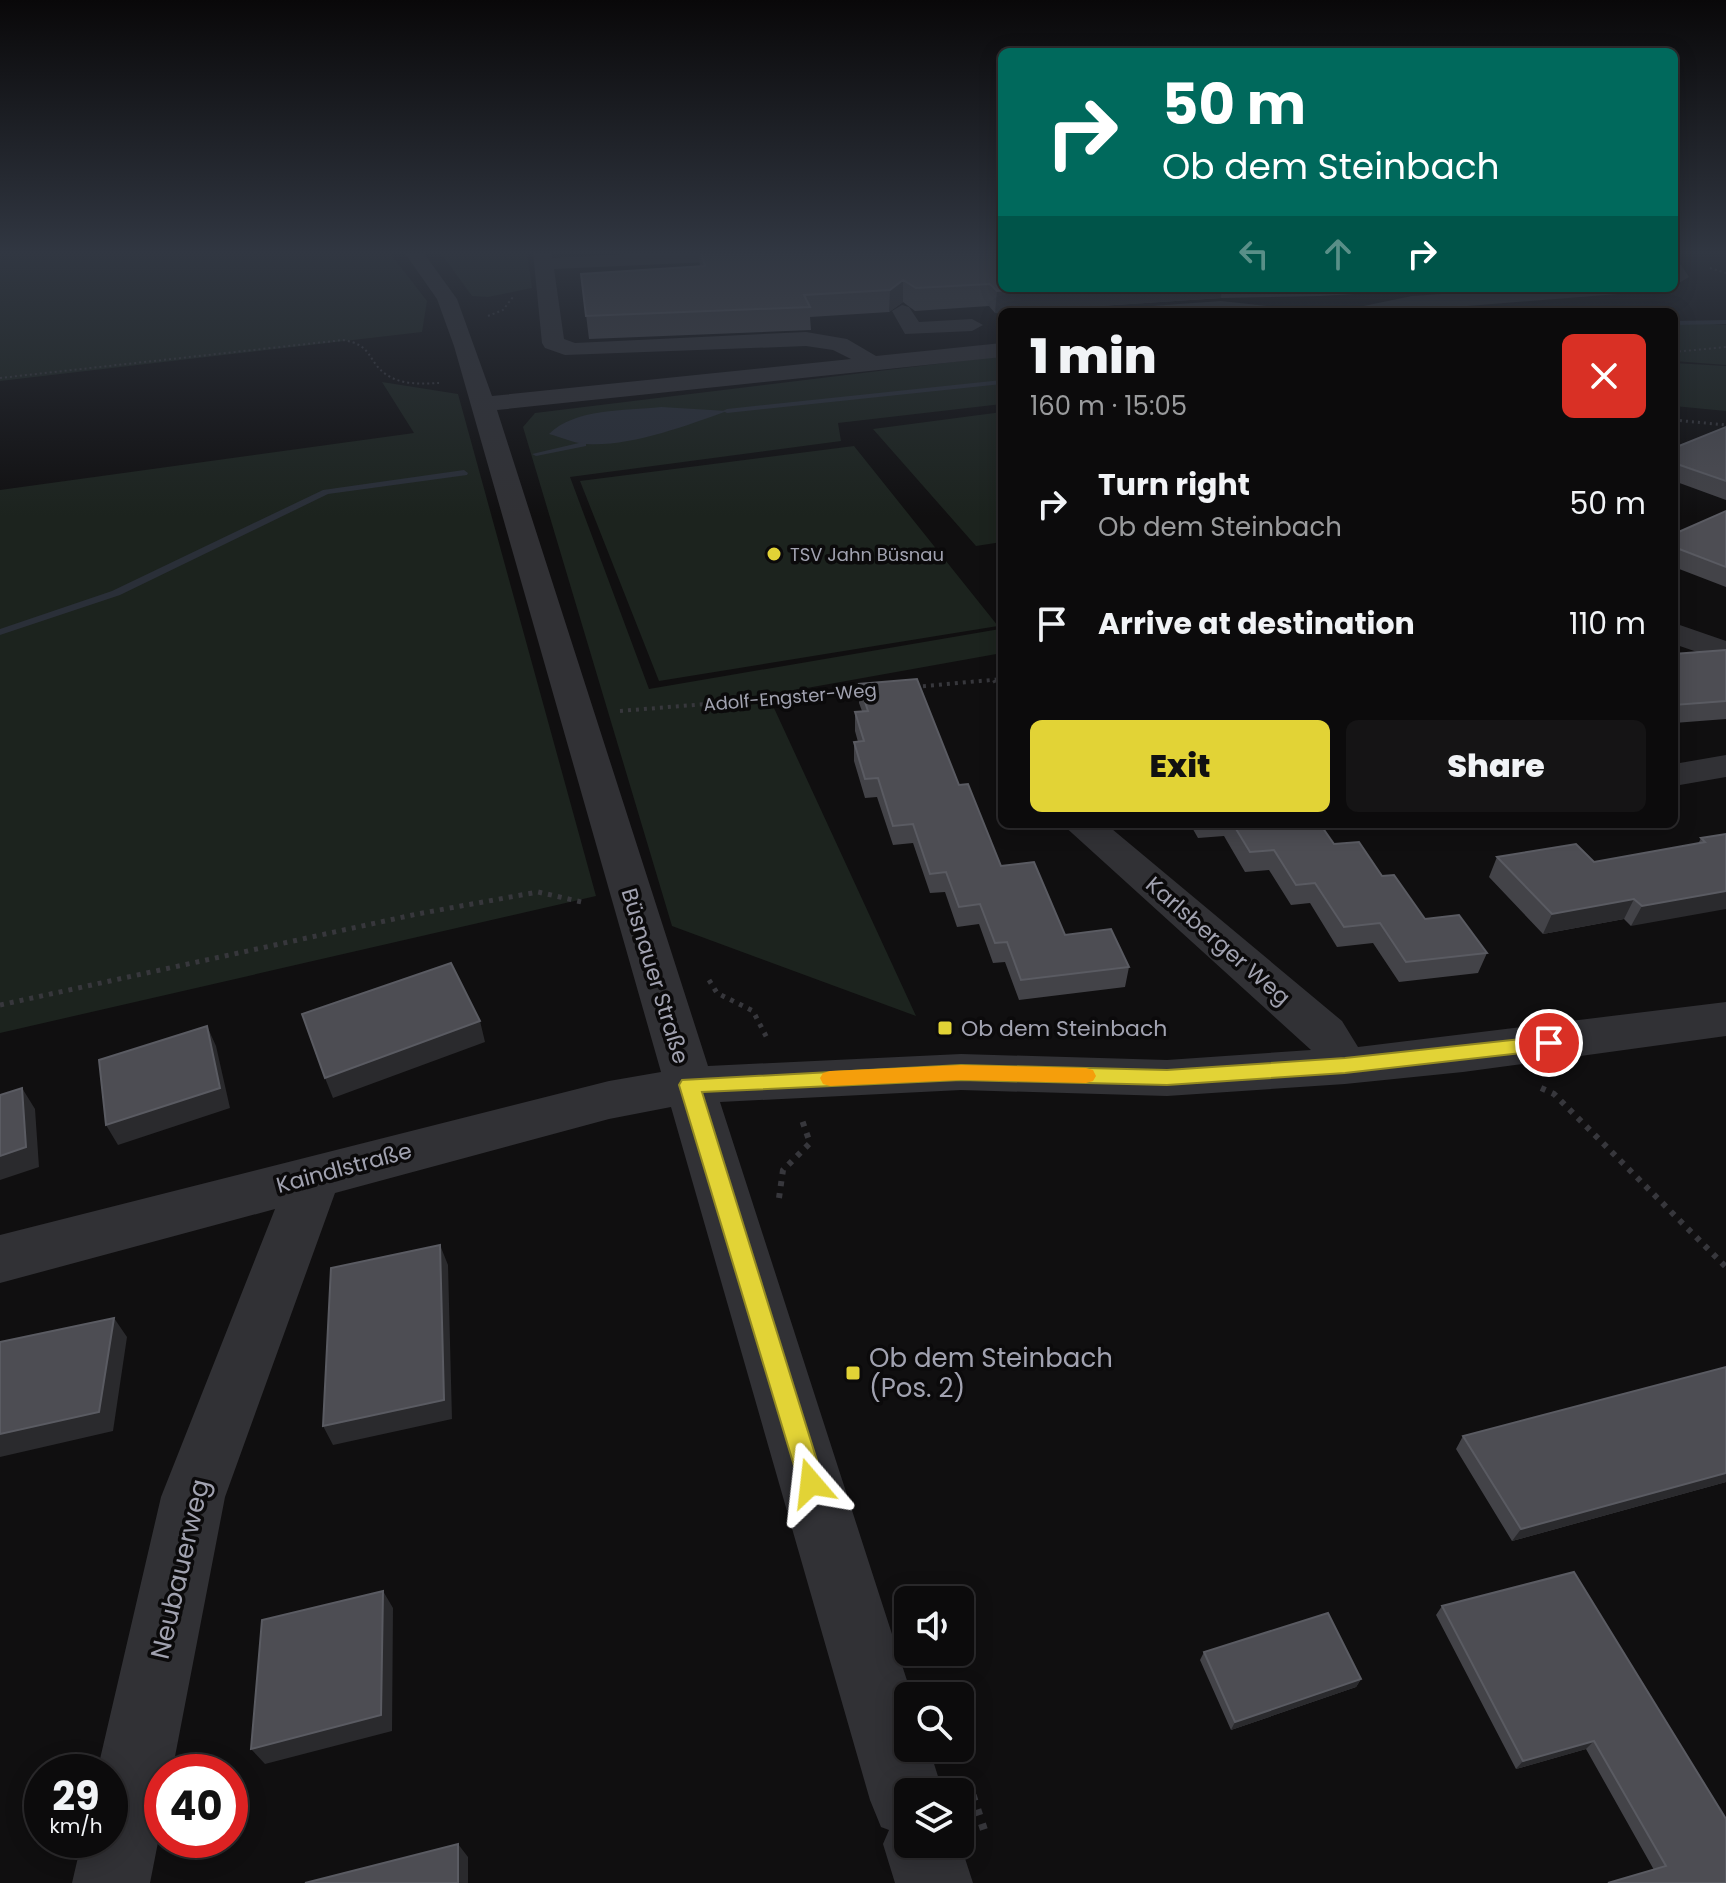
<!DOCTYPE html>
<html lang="en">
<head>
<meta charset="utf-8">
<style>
	:root { --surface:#0c0b0c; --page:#151415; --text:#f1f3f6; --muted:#9a9b9d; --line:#2c2b2d; --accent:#e2d336 }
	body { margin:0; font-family:Poppins,sans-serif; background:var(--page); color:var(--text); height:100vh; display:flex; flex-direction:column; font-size:30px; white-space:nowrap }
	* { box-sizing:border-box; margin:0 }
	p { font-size:26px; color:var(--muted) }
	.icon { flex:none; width:44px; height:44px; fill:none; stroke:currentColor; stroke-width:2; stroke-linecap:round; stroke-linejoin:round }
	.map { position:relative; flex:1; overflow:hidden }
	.drawer { position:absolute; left:998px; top:308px; width:680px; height:520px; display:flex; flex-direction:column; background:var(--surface); border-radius:12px; box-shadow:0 4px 20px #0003,0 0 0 2px var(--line) }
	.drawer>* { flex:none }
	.hud { position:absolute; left:998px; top:48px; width:680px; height:244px; border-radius:12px; box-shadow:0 4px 20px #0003,0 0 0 2px var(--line); background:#00695c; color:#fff; overflow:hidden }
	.tools { position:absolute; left:894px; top:1586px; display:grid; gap:16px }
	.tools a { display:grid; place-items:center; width:80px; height:80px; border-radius:12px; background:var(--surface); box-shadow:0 4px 20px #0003,0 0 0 2px var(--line); font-size:40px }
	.speed { position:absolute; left:24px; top:1754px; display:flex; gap:16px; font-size:40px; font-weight:700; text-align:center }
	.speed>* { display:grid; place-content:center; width:104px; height:104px; border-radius:50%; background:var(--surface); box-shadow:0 4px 20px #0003,0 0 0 2px var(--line); line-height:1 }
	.speed small { font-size:20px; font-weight:400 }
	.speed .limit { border:12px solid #d22; background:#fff; color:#111 }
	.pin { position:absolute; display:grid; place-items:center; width:68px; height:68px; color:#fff; margin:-34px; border:4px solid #fff; border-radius:50%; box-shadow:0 2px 8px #0007 }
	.me { position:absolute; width:88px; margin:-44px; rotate:343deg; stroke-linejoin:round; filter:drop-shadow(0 0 6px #0008) }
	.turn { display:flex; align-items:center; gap:28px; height:168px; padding:0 32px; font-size:36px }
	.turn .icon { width:104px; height:104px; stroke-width:2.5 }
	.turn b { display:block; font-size:56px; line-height:68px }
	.lanes { display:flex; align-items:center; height:76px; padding:0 32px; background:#0003; justify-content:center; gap:40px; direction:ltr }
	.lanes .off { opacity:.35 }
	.round { display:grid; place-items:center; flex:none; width:84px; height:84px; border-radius:12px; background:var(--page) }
	.summary { display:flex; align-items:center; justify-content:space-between; height:136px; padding:0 32px }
	h1 { font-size:48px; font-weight:800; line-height:60px }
	.action { display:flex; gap:16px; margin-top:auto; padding:16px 32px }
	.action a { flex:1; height:92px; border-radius:12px; background:var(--accent); color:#111; font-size:32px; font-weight:800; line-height:92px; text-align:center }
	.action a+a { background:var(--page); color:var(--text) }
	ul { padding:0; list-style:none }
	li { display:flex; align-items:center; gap:24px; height:120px; padding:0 32px }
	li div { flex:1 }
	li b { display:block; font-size:30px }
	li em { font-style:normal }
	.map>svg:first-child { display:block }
</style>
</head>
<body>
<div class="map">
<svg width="1726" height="1883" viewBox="0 0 1726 1883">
	<rect width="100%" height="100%" fill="#100f10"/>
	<!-- green -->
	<path fill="#1c231e" d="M0 252H389L427 301 422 332 0 381Z
		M440 252H527L532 288 488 297 472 296Z
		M1674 321 1726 325V365L1674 361Z
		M1002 356V404L838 423 841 441 570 477 649 689 1000 629 1002 632V653L768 695 916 1016 672 926 523 427 535 413Z
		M1674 363 1726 366V411L1674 406Z
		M382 382 458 394 596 896 0 1033V490L414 433Z
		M1002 412V542L976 546 873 429Z
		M854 446 998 626 659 681 580 481Z"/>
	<!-- water -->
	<path fill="#2a2f38" d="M661 407 727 411C686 426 629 447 586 444 573 443 561 437 549 434 575 408 625 411 661 407Z"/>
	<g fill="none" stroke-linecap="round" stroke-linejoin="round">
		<!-- stream -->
		<path fill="#2a2f38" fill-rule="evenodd" d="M1726 320V324L1674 325V321Z
			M1002 380V384L727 413 723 411 727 409Z
			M583 442H586V446L536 456 532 454Z
			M464 470 468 473 467 475 328 494 120 595 0 635V629L112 591 323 490Z"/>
		<!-- path-far5 -->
		<path stroke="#37373c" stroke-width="2" stroke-dasharray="2 3" stroke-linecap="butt" d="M1710 268 1726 273
			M488 316 503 310 513 297
			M1674 352 1726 347
			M0 378 343 340C374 345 367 362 387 375 402 385 422 384 439 383"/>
		<!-- path-far4 -->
		<path stroke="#37373c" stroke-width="3" stroke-dasharray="2 4" stroke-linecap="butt" d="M1674 420 1726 425"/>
		<!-- path-far3 -->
		<path stroke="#37373c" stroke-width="4" stroke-dasharray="3 5" stroke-linecap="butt" d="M994 680 1002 696
			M915 687 1002 679
			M620 711 865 691"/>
		<!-- path-far2 -->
		<path stroke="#37373c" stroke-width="5" stroke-dasharray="4 6" stroke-linecap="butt" d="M709 980 717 993 753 1011 767 1038
			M0 1005 417 914 538 892 586 903"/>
		<!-- path-far1 -->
		<path stroke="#37373c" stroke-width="6" stroke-dasharray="5 7" stroke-linecap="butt" d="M1541 1088 1554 1094 1726 1267
			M779 1198 783 1170 810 1143 802 1120"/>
		<!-- path -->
		<path stroke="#37373c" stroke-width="8" stroke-dasharray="6 9" stroke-linecap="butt" d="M968 1781 985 1833"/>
		<!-- minor -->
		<path fill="#313135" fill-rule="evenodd" d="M404 252H423L457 299 492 396 851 359 833 350 806 346 565 355 545 348 542 343 533 252H551L552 258 668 252H803L794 258 554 269 564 339 575 343 806 332 847 339 876 356 1002 343V357L497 410 708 1066 961 1054 1167 1060 1311 1050 1062 824H1106L1342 1021 1358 1047 1726 1002V1036L1463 1072 1345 1084 1167 1096 961 1090 720 1102 912 1696H908V1748H929L943 1792H908V1844L960 1843 973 1883H895L883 1844 889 1830 881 1827 870 1800 671 1107 609 1119 335 1193 225 1497 172 1772H162V1822L150 1883H72L82 1840H110V1772H97L161 1497 275 1209 0 1283V1235L609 1081 661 1072 454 346 437 299Z
			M1674 263 1681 265 1689 277 1674 286Z
			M1528 288H1628L1618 294 1393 312H1351L1354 308 1412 296Z
			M1221 301 1267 306 1277 312H1142L1152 306Z
			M902 305 909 307 919 322 972 319 983 325 972 331 905 334 892 311Z
			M1674 623 1726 641V662L1674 644Z
			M1726 755V777L1674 786V764Z"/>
	</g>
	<!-- wall -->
	<path fill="#434348" d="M699 252H1002V288H1422V290L1320 296 1221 298 995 313 989 306 915 311 903 302 889 312 810 317 811 330 589 339 581 274 700 267Z
		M1726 427V500L1674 481V448Z
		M1726 511V587L1674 567V534Z
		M1726 650V719L1674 723V654Z
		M859 684 959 785 1001 866 1065 935 1129 967 1125 987 1019 1000 1005 962 993 963 979 924 957 927 945 892 930 893 913 843 893 845 877 797 865 798 854 761V742H858L855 731V712L862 711 859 703Z
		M1190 824H1320L1334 844 1382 876 1425 919 1487 953 1478 973 1399 982 1373 943 1337 947 1310 903 1291 905 1269 870 1245 872 1224 836 1198 838Z
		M1726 834 1631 926 1624 919 1543 934 1489 877 1497 857 1594 862 1698 844 1701 838Z
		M1726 1367V1482L1512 1541 1456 1449 1463 1436Z
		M1574 1572 1726 1883 1654 1870 1586 1749 1516 1769 1436 1615 1442 1606Z
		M1204 1652 1361 1679 1356 1687 1231 1730 1200 1660Z"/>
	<!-- shaded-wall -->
	<path fill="#2a2a2d" d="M903 280V302L889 312 890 290Z
		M1040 288H1222L1221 298 995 313 997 291Z
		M1726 891V909L1631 926 1642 906Z
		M1634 899 1624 919 1543 934 1552 914Z
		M480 1021 485 1042 333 1098 325 1078Z
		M207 1026 216 1046 230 1108 118 1145 106 1125Z
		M22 1088 35 1109 39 1167 0 1180V1156Z
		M440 1245 448 1265 452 1419 333 1445 323 1426Z
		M114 1318 127 1337 113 1431 0 1457V1434Z
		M1726 1473V1482L1512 1541 1521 1529Z
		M383 1591 393 1608 392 1731 265 1764 251 1749Z
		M1361 1679 1356 1687 1231 1730 1235 1722Z
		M1594 1741 1586 1749 1516 1769 1523 1761Z
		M458 1844 468 1857V1883H458Z"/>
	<!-- building -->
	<path fill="#4d4d53" stroke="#5a5b62" stroke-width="2" d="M701 252H1002V288H1040L997 291 990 284 916 288 903 280 890 290 804 295 810 307 586 316 581 274 705 266Z
		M1726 427V481L1674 463V448Z
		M1726 511V567L1674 547V534Z
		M1726 650V701L1674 705V654Z
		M917 679 959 785 968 784 1001 866 1034 862 1065 935 1111 929 1129 967 1021 980 1007 942 995 943 980 904 959 907 946 872 930 874 913 824 893 826 878 778 865 779 854 742 864 741 855 712 868 711 859 684Z
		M1233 824H1320L1334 844 1359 842 1382 876 1394 875 1425 919 1459 915 1487 953 1406 962 1380 923 1344 927 1315 883 1296 885 1274 850 1250 852Z
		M1726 834V891L1642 906 1634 899 1552 914 1497 857 1576 844 1594 862 1705 842 1701 838Z
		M451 963 480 1021 325 1078 302 1014Z
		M207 1026 220 1088 106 1125 99 1060Z
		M22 1088 26 1147 0 1156V1095Z
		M440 1245 444 1400 323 1426 331 1268Z
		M114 1318 99 1412 0 1434V1342Z
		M1726 1367V1473L1521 1529 1463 1436Z
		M1574 1572 1726 1819V1883H1608L1666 1866 1594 1741 1523 1761 1442 1606Z
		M383 1591 381 1715 251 1749 262 1620Z
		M1328 1613 1361 1679 1235 1722 1204 1652Z
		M458 1844V1883H305Z"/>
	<!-- sky -->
	<linearGradient id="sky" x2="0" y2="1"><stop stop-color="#090809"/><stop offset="0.49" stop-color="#313742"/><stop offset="1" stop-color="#313742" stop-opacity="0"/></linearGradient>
	<rect width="1726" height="516" fill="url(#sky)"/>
	<!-- route -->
	<path fill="#e2d336" stroke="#938923" stroke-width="2" d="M1549 1036 1556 1038 1558 1043 1556 1048 1549 1050 1345 1073 1167 1085 961 1080 702 1092 824 1483 820 1492 811 1496 802 1492 679 1085 682 1080 961 1065 1167 1070 1345 1058Z"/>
	<!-- slow -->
	<path fill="#f59e0b" d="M961 1065 1086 1068 1093 1070 1096 1076 1093 1081 1086 1083 961 1080 830 1086 823 1084 820 1078 823 1073 830 1071Z"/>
	<!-- markers -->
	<g fill="#e2d336" stroke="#0b0a0b" stroke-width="3">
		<circle cx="774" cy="554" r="8"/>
		<rect x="937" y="1020" width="16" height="16" rx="4"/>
		<rect x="845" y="1365" width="16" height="16" rx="4"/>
	</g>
	<g text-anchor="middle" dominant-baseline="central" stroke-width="7" stroke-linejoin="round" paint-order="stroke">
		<!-- far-poi labels -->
		<g font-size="18" fill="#a1a2b0" stroke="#0b0a0b" text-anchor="start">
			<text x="790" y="554">TSV Jahn Büsnau</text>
		</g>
		<!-- far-street labels -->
		<g font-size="18" fill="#a1a2b0" stroke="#0b0a0b">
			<text transform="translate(790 697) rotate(-5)">Adolf-Engster-Weg</text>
		</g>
		<!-- street labels -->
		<g font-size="22" fill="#a1a2b0" stroke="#0b0a0b">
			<text transform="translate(1218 941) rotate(41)">Karlsberger Weg</text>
			<text transform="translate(655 976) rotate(73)">Büsnauer Straße</text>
			<text transform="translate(344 1168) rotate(-15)">Kaindlstraße</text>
		</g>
		<!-- poi labels -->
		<g font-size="22" fill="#a1a2b0" stroke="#0b0a0b" text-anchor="start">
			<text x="961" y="1028">Ob dem Steinbach</text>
		</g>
		<!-- near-poi labels -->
		<g font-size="26" fill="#a1a2b0" stroke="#0b0a0b" text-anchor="start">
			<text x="869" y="1358">Ob dem Steinbach<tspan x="869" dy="30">(Pos. 2)</tspan></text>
		</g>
		<!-- near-street labels -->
		<g font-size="26" fill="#a1a2b0" stroke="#0b0a0b">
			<text transform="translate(180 1569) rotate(-77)">Neubauerweg</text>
		</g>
	</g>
</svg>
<div class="tools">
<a><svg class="icon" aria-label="sound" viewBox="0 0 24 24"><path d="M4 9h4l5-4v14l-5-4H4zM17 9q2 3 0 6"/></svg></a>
<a><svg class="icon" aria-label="search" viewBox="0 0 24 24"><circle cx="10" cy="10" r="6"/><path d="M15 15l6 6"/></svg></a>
<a><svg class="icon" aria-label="layers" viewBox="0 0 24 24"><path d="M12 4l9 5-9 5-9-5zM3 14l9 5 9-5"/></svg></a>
</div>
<div class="speed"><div>29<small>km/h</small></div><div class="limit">40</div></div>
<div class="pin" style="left:1549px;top:1043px;background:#d93025"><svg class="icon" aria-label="arrive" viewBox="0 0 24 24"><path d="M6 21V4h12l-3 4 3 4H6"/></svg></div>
<svg class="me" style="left:811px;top:1483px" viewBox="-20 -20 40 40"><path d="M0-17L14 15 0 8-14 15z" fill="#e2d336" stroke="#fff" stroke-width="4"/></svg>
<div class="hud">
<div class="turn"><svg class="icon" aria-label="right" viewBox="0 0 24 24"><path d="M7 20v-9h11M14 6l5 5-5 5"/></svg><div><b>50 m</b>Ob dem Steinbach</div></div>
<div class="lanes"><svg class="icon off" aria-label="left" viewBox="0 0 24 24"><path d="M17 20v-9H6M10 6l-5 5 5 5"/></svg><svg class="icon off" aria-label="ahead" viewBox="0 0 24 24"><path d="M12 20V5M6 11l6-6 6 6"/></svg><svg class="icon" aria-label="right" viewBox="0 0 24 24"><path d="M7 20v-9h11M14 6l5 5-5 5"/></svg></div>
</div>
<section class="drawer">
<div class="summary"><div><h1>1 min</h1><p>160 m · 15:05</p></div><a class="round" style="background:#d93025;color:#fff"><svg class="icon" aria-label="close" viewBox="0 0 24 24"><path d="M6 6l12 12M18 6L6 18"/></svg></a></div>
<ul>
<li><svg class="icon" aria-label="right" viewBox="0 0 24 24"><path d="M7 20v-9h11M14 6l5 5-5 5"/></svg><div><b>Turn right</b><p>Ob dem Steinbach</p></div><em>50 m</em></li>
<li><svg class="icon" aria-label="arrive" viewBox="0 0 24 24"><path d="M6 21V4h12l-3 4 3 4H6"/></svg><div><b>Arrive at destination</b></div><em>110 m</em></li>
</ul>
<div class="action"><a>Exit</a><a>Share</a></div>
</section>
</div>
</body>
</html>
